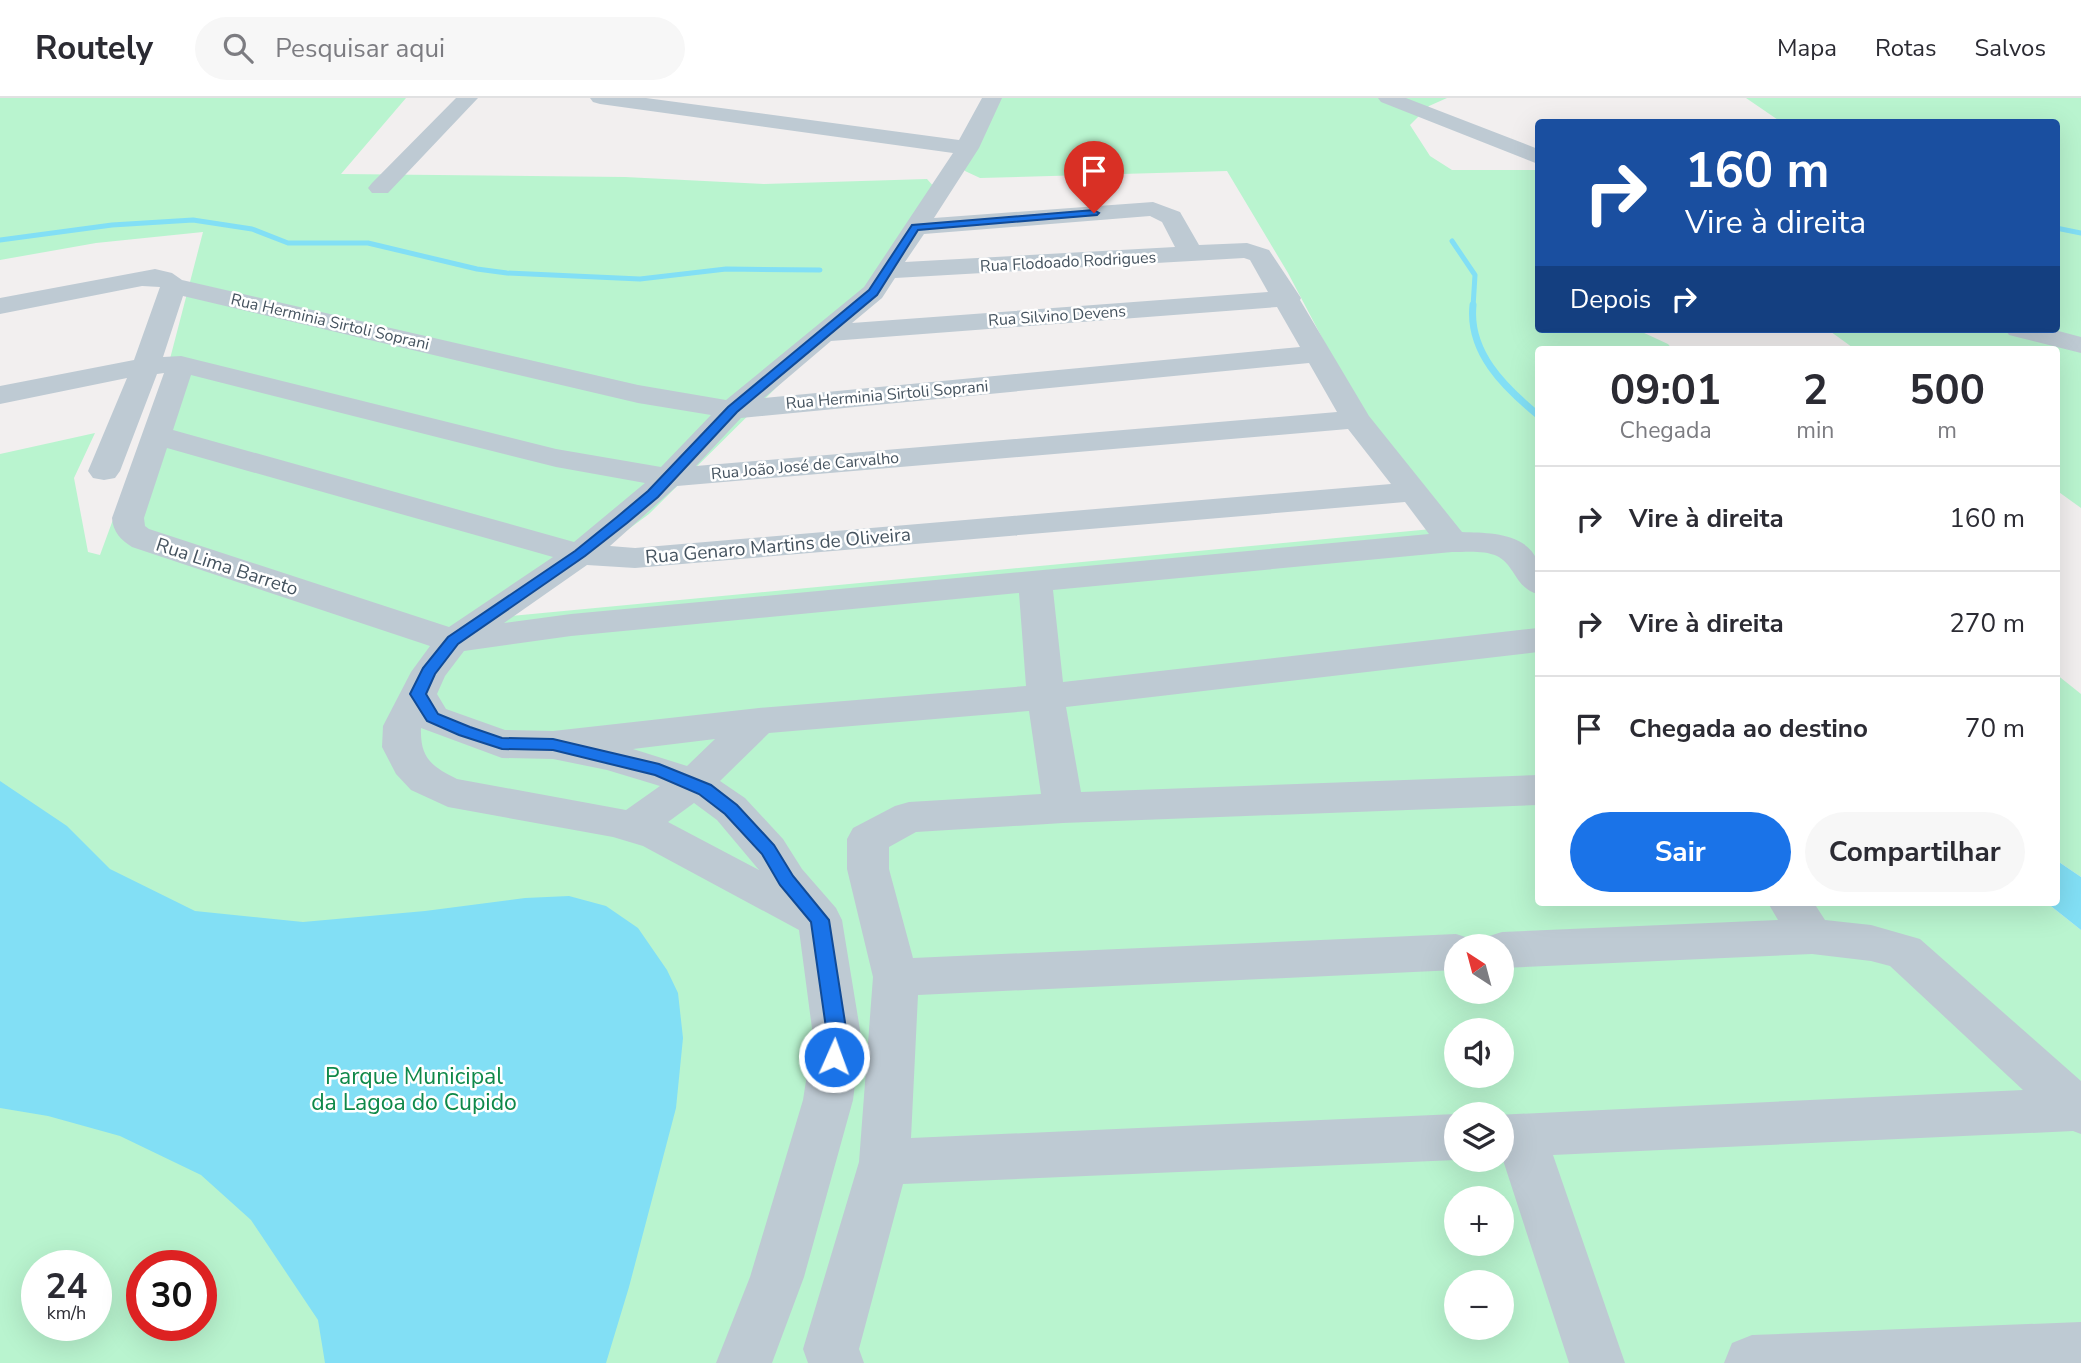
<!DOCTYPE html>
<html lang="pt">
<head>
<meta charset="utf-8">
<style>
	:root { --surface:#fff; --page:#f7f7f7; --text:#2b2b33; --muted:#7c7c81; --line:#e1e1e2; --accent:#1a73e8 }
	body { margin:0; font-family:"Nunito Sans",sans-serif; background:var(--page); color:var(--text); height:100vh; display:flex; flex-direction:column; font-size:26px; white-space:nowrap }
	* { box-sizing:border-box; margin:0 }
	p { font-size:23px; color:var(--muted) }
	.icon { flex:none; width:38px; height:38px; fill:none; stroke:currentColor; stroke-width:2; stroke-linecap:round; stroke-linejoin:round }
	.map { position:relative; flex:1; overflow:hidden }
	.sheet { position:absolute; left:1535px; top:248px; width:525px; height:560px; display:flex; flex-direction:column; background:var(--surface); border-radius:7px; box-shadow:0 7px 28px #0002 }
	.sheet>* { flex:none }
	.guide { position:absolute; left:1535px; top:21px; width:525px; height:214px; border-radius:7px; box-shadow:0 7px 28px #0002; background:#1a4fa0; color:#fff; overflow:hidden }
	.needle { width:46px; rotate:324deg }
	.buttons { position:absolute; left:1444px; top:836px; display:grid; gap:14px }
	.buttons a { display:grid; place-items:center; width:70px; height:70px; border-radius:50%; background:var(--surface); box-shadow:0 7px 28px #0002; font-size:35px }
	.speed { position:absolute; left:21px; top:1152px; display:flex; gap:14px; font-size:35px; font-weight:700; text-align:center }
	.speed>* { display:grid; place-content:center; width:91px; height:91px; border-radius:50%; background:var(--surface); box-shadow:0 7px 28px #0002; line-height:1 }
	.speed small { font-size:18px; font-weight:400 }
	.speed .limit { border:10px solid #d22; background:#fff; color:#111 }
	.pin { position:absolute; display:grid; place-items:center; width:60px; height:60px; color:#fff; margin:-72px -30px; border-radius:50% 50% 50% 0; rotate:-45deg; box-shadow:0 0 7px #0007 }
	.pin .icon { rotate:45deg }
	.me { position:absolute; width:77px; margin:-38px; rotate:2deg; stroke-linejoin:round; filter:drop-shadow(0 0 5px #0008) }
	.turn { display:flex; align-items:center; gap:24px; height:147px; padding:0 35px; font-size:32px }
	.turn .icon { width:91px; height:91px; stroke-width:2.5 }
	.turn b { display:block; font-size:49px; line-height:60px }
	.then { display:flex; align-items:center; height:66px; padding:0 35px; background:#0003; gap:14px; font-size:26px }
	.eta { display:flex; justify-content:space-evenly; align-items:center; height:119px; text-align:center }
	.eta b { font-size:42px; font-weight:700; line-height:49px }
	.button { display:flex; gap:14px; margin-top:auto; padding:14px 35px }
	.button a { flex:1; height:80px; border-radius:42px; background:var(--accent); color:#fff; font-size:28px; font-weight:700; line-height:80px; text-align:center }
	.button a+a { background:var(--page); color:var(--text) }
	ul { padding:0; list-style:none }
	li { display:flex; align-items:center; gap:21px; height:105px; padding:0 35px; border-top:2px solid var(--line) }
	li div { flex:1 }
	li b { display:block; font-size:26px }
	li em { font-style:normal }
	header { display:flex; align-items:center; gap:42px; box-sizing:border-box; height:98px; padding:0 35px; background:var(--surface); border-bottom:2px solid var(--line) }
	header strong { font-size:33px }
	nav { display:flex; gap:38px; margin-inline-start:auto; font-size:24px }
	.search { width:490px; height:63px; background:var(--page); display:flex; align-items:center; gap:18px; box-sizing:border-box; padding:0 24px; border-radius:38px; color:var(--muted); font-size:26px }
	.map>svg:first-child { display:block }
</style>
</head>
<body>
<header>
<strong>Routely</strong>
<div class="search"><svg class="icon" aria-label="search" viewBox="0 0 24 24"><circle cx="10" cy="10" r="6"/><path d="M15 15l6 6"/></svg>Pesquisar aqui</div>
<nav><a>Mapa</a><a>Rotas</a><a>Salvos</a></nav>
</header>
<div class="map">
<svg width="2081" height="1265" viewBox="0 0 2081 1265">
	<rect width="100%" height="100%" fill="#f2efef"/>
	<!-- green -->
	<path fill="#b9f4cf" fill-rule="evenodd" d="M0 0H406L341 76 625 79 764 86 927 81 943 99 808 258 649 416 511 518 1432 431 1378 346 1288 175 1227 73 980 80 965 73 958 63 986 0H1447L1429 8 1410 27 1430 58 1452 72H1538V231H1682L1642 234 1668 246 1673 252H1538V805H2047L2081 832V1265H0V356L95 335 74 380 88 454 100 457 165 280 203 134 96 145 0 162ZM1456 849H1502V894H1456ZM1456 933H1502V978H1456ZM1456 1017H1502V1062H1456ZM1456 1101H1502V1146H1456ZM37 1167H96V1227H37ZM142 1167H201V1227H142ZM1456 1185H1502V1230H1456Z
		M1746 0H2081V410L2056 392V252H1856L1827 231H2056V24H1781Z
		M2056 576 2081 596V779L2056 762Z"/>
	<!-- water -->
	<path fill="#82dff5" d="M0 683 67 728 110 771 195 813 303 824 425 813 525 800 569 798 606 808 638 830 667 872 678 895 683 940 676 1010 629 1189 606 1265H325L318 1222 251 1122 201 1077 120 1038 48 1018 0 1010Z
		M2056 762 2081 779V832L2047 805H2056Z"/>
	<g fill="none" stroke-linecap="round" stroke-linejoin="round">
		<!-- stream-far1 -->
		<path stroke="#82dff5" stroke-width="5" d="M2056 130 2081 135
			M0 142 112 127 193 122 252 131 288 145H368L477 171 507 175 640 181 726 171 820 172
			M1452 143 1475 177 1473 209"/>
		<!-- stream -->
		<path stroke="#82dff5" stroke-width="7" d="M1473 207C1468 254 1504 289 1538 317"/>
		<!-- minor -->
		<path fill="#becad3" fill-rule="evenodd" d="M456 0H478L388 95H372L368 90 372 85Z
			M590 0H646L959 42 982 0H1002L979 50 934 120 1153 104 1180 114 1199 147 1247 145 1269 152 1301 200 1300 202 1369 318 1462 434C1487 435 1525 434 1537 462 1541 470 1538 486 1538 496 1515 490 1516 468 1497 458 1484 452 1466 454 1452 454L1053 492 1063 584 1538 530V554L1066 609 1081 694 1538 677V707L1063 725 916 734 889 749V771L913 860 1456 836 1472 841 1476 849H1456V872L918 897 911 1040 1456 1016V1062L903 1086 859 1251 864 1265H808L803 1251 859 1064 873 879 847 771V741L853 730 895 708 909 704 1041 696 1029 613 769 635 720 683 745 700 783 741 802 771 836 810 842 822 861 938 853 1002 804 1179 772 1265H716L750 1179 803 1002 813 938 799 832 643 748 613 739 448 709 411 692 396 676 382 649 383 628 411 574 430 548 132 449C121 442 113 434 112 420L164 275 157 276 120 373 115 380 104 382 93 380 88 373 127 280 0 306V288L134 262 160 189 142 188 0 216V200L155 171 172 175 182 182 638 287 726 302 864 189 953 55 600 6 593 4ZM1150 118 1162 124 1175 149 905 164 924 136ZM1244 160 1250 162 1268 194 852 225 882 200 895 180ZM183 198 638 305 711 317 661 369 556 351 181 258 163 259ZM1277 209 1300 249 764 300 831 243ZM1309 265 1337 314 696 368 741 320ZM191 277 556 369 645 385 574 444 173 332ZM1348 331 1391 386 635 450 610 448 677 388ZM167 350 553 459 449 529 149 431 145 428 144 420ZM1405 404 1429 436 571 516 504 525 587 467 635 470ZM1019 495 1026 588 759 610 553 633 505 632 446 611 437 596 445 578 464 553 571 538ZM421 630 502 660 553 661 607 672 660 688 626 712 457 681C431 668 420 660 421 630ZM715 641 687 668 633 651ZM694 705 717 722 759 772 668 724Z
			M1378 0H1406L1538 51V66L1381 4Z
			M2005 231H2051L2081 239V255L2009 237Z
			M1768 805H1814L1825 822 1871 827 1920 841 2081 983V1036L2073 1033 1553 1057 1625 1265H1569L1502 1059V1017H1496L2023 992 1890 868 1871 863 1812 856 1502 870V849H1481L1486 839 1502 834 1778 822Z
			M2081 1224V1265H1724L1732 1245 1752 1237Z"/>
	</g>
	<!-- route -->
	<path fill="#1a73e8" stroke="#114b97" stroke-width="2" d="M1094 112 1099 115 1097 117 918 132 877 197 737 314 658 399 627 425 585 458 458 546 435 576 426 596 438 616 470 629 502 640 553 641 659 666 711 687 737 707 774 747 793 778 829 822 847 937 841 965 834 968 827 965 824 959 827 937 811 824 780 787 762 756 725 716 699 696 655 677 553 652 502 651 459 637 427 623 410 596 423 570 448 539 575 453 617 419 648 393 728 309 869 192 912 127Z"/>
	<g text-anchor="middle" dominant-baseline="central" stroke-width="5" stroke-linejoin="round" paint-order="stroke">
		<!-- far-street labels -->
		<g font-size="16" fill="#45535f" stroke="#fff">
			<text transform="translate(1068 164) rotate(-3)">Rua Flodoado Rodrigues</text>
			<text transform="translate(1057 218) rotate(-4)">Rua Silvino Devens</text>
			<text transform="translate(330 224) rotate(13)">Rua Herminia Sirtoli Soprani</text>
			<text transform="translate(887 297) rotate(-5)">Rua Herminia Sirtoli Soprani</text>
			<text transform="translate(805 368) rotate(-5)">Rua João José de Carvalho</text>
		</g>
		<!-- street labels -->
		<g font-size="19" fill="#45535f" stroke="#fff">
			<text transform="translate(778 448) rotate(-5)">Rua Genaro Martins de Oliveira</text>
			<text transform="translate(227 469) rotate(18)">Rua Lima Barreto</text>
		</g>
		<!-- near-park labels -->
		<g font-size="23" fill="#0e8849" stroke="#fff">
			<text x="414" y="978">Parque Municipal<tspan x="414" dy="26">da Lagoa do Cupido</tspan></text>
		</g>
	</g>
</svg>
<div class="buttons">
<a><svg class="needle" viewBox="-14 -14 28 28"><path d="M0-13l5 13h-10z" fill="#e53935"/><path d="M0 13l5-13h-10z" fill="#7c7c81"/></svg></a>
<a><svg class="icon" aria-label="sound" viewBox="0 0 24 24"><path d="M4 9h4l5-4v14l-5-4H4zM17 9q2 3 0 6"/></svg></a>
<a><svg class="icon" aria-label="layers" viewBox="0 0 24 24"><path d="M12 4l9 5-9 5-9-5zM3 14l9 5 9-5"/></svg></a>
<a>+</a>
<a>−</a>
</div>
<div class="speed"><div>24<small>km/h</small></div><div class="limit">30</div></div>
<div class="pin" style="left:1094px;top:115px;background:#d93025"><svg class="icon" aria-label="arrive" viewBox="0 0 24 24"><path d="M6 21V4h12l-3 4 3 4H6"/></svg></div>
<svg class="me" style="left:834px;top:959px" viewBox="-20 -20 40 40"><circle r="17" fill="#1a73e8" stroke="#fff" stroke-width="3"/><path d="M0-11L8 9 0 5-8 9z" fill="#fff"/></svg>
<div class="guide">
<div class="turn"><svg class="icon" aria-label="right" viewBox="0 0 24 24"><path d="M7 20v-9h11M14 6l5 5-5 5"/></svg><div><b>160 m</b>Vire à direita</div></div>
<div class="then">Depois<svg class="icon" aria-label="right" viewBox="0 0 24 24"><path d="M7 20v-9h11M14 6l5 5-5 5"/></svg></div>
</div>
<section class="sheet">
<div class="eta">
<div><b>09:01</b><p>Chegada</p></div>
<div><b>2</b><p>min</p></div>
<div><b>500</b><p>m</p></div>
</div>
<ul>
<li><svg class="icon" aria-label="right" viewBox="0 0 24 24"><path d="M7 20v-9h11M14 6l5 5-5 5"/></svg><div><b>Vire à direita</b></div><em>160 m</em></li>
<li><svg class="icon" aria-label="right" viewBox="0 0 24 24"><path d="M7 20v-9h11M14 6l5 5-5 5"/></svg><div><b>Vire à direita</b></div><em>270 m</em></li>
<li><svg class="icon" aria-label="arrive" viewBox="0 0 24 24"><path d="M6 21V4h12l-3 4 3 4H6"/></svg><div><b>Chegada ao destino</b></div><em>70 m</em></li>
</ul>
<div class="button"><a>Sair</a><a>Compartilhar</a></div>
</section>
</div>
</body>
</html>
